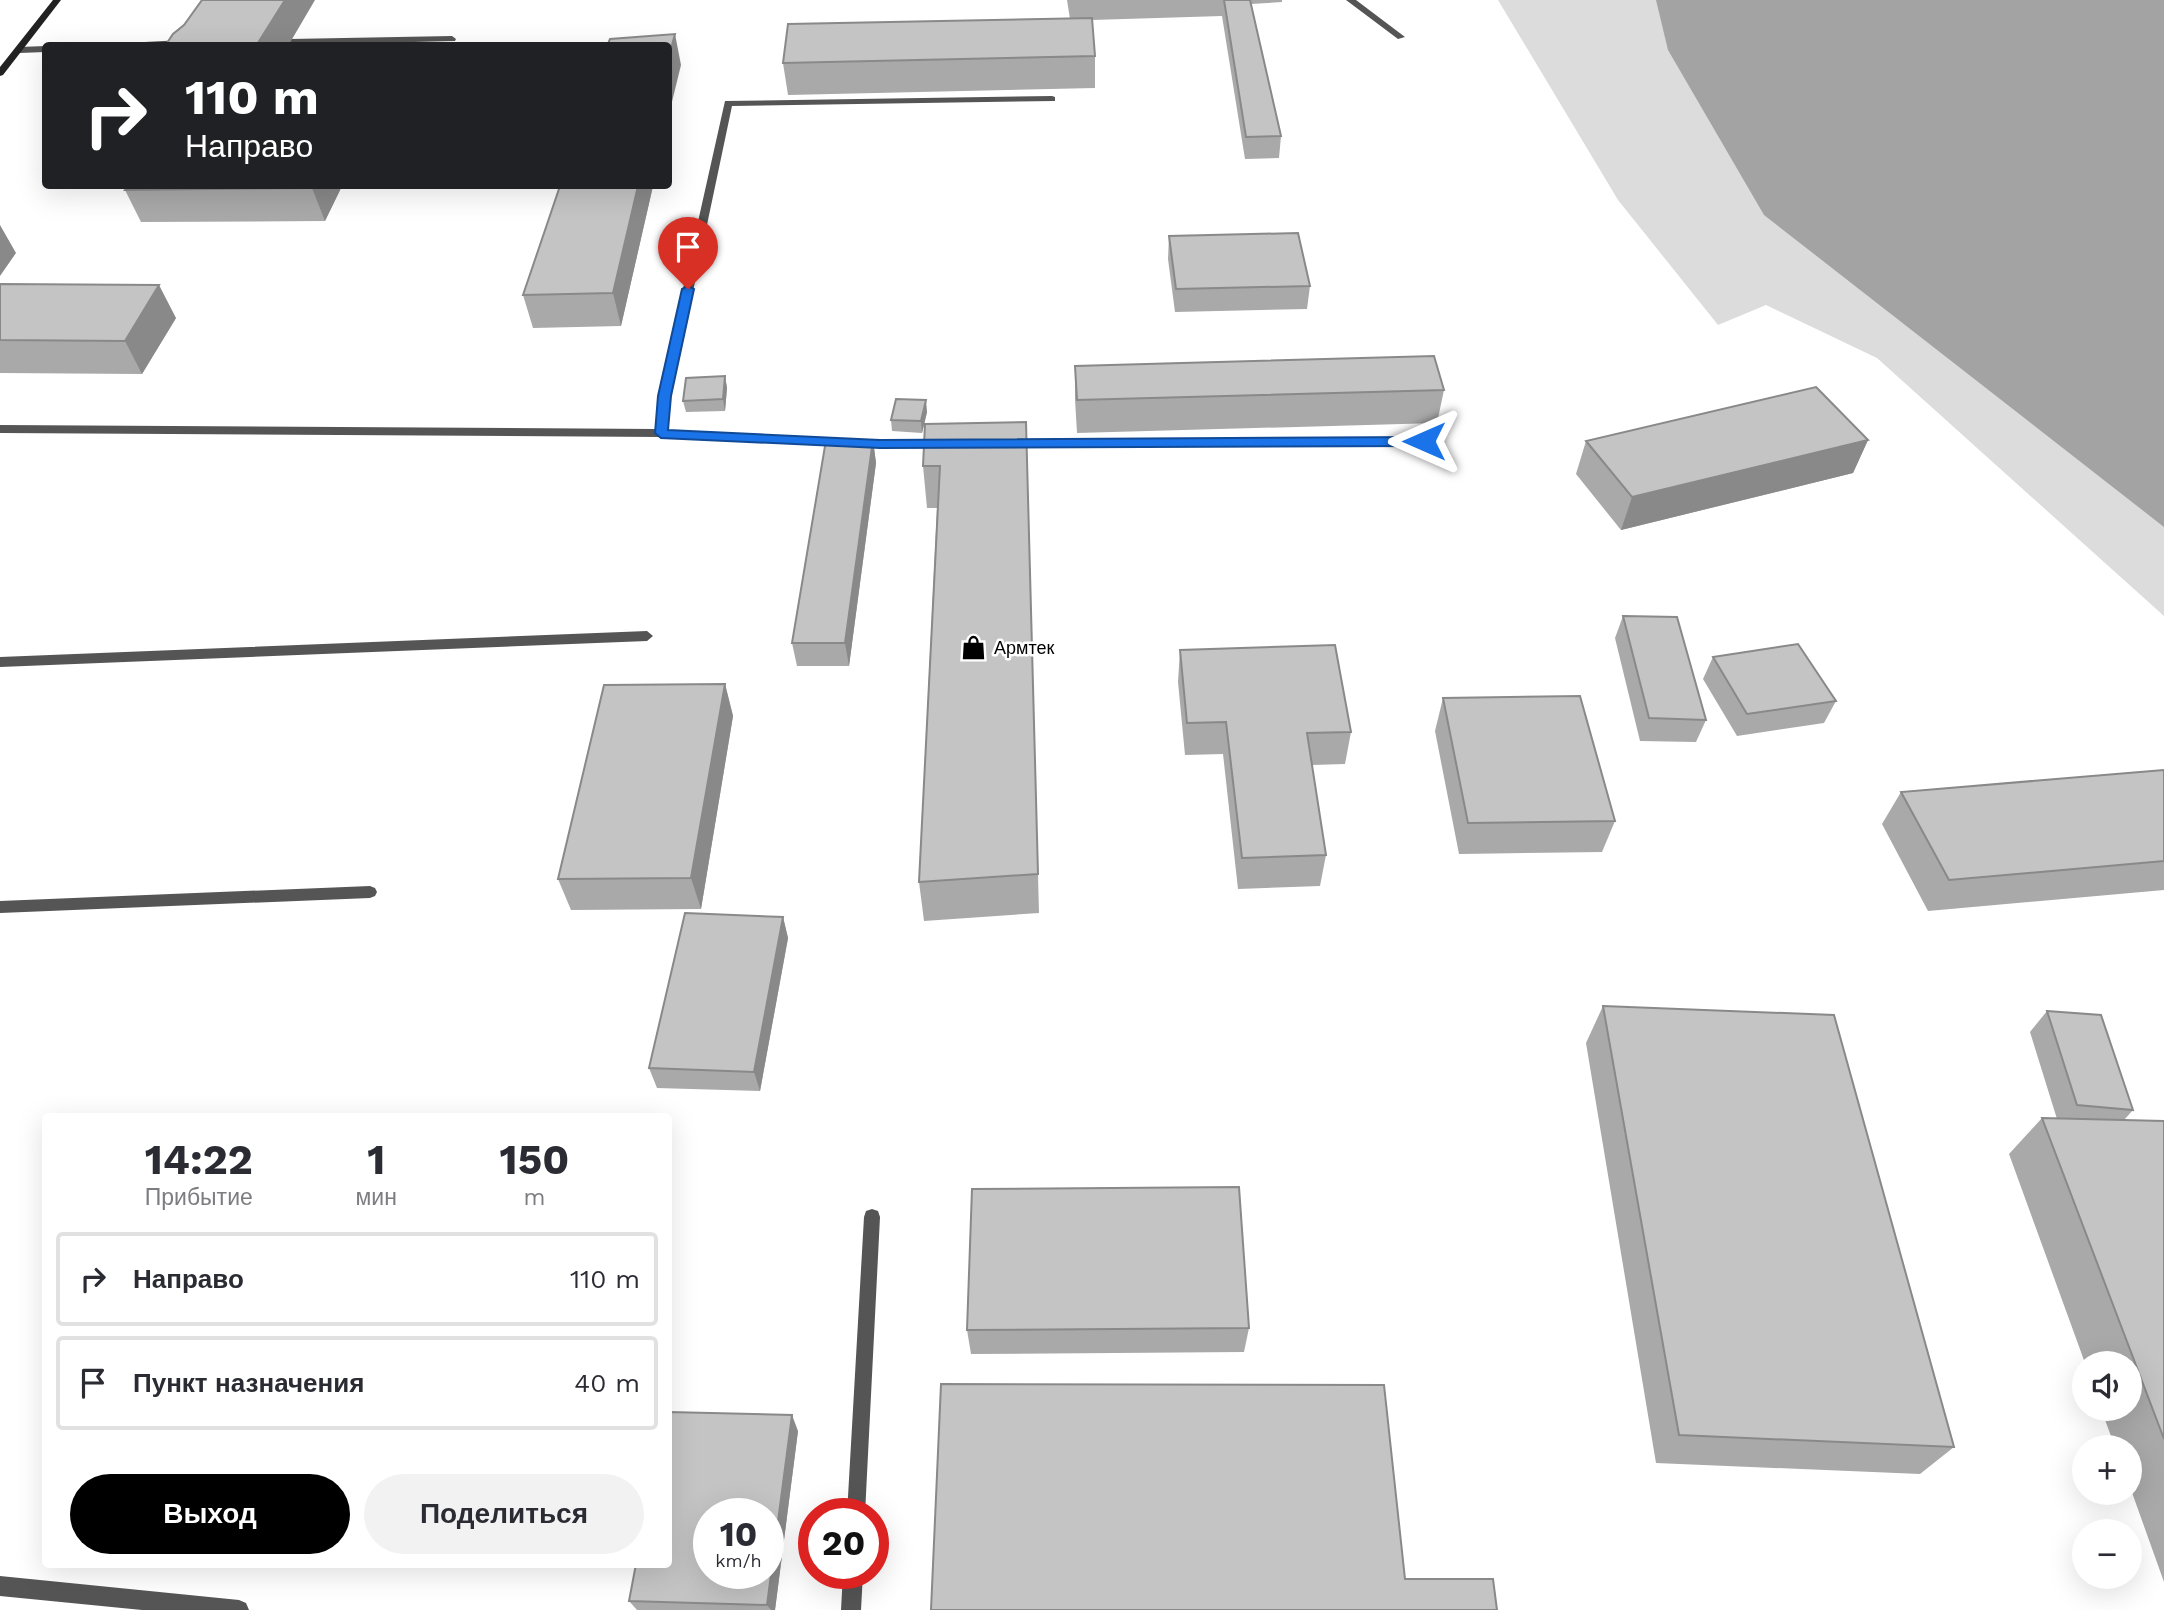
<!DOCTYPE html>
<html lang="ru">
<head>
<meta charset="utf-8">
<style>
	:root { --surface:#fff; --page:#f2f2f3; --text:#2b2b33; --muted:#7c7c81; --line:#e1e1e2; --accent:#000 }
	body { margin:0; font-family:"Work Sans",sans-serif; background:var(--page); color:var(--text); height:100vh; display:flex; flex-direction:column; font-size:26px; white-space:nowrap }
	* { box-sizing:border-box; margin:0 }
	p { font-size:23px; color:var(--muted) }
	.icon { flex:none; width:38px; height:38px; fill:none; stroke:currentColor; stroke-width:2; stroke-linecap:round; stroke-linejoin:round }
	.map { position:relative; flex:1; overflow:hidden }
	.side { position:absolute; left:42px; top:1113px; width:630px; height:455px; display:flex; flex-direction:column; background:var(--surface); border-radius:7px; box-shadow:0 7px 28px #0002 }
	.side>* { flex:none }
	.top-card { position:absolute; left:42px; top:42px; width:630px; height:147px; border-radius:7px; box-shadow:0 7px 28px #0002; background:#202124; color:#fff; overflow:hidden }
	.controls { position:absolute; left:2072px; top:1351px; display:grid; gap:14px }
	.controls a { display:grid; place-items:center; width:70px; height:70px; border-radius:50%; background:var(--surface); box-shadow:0 7px 28px #0002; font-size:35px }
	.speed { position:absolute; left:693px; top:1498px; display:flex; gap:14px; font-size:35px; font-weight:700; text-align:center }
	.speed>* { display:grid; place-content:center; width:91px; height:91px; border-radius:50%; background:var(--surface); box-shadow:0 7px 28px #0002; line-height:1 }
	.speed small { font-size:18px; font-weight:400 }
	.speed .limit { border:10px solid #d22; background:#fff; color:#111 }
	.pin { position:absolute; display:grid; place-items:center; width:60px; height:60px; color:#fff; margin:-72px -30px; border-radius:50% 50% 50% 0; rotate:-45deg; box-shadow:0 0 7px #0007 }
	.pin .icon { rotate:45deg }
	.me { position:absolute; width:77px; margin:-38px; rotate:270deg; stroke-linejoin:round; filter:drop-shadow(0 0 5px #0008) }
	.turn { display:flex; align-items:center; gap:24px; height:147px; padding:0 28px; font-size:32px }
	.turn .icon { width:91px; height:91px; stroke-width:2.5 }
	.turn b { display:block; font-size:49px; line-height:60px }
	.eta { display:flex; justify-content:space-evenly; align-items:center; height:119px; text-align:center }
	.eta b { font-size:42px; font-weight:700; line-height:49px }
	.button { display:flex; gap:14px; margin-top:auto; padding:14px 28px }
	.button a { flex:1; height:80px; border-radius:42px; background:var(--accent); color:#fff; font-size:28px; font-weight:700; line-height:80px; text-align:center }
	.button a+a { background:var(--page); color:var(--text) }
	ul { padding:0; list-style:none }
	li { display:flex; align-items:center; gap:21px; height:94px; margin:0 14px 10px; padding:0 14px; border:4px solid var(--line); border-radius:7px }
	li div { flex:1 }
	li b { display:block; font-size:26px }
	li em { font-style:normal }
	.map>svg:first-child { display:block }
</style>
</head>
<body>
<div class="map">
<svg width="2164" height="1610" viewBox="0 0 2164 1610">
	<rect width="100%" height="100%" fill="#fff"/>
	<!-- green -->
	<path fill="#dcdcdc" d="M1498 0H2164V616L1877 358 1766 305 1718 325 1618 200Z"/>
	<!-- water -->
	<path fill="#a3a3a3" d="M1656 0H2164V527L1764 215 1668 50Z"/>
	<g fill="none" stroke-linecap="round" stroke-linejoin="round">
		<!-- service -->
		<path fill="#555" fill-rule="evenodd" d="M1346 0H1356L1405 37 1398 39Z
			M452 36 456 39 455 41 290 45 286 42 290 39Z
			M183 40 186 41V45L121 46 125 43Z
			M46 46V52L19 53 15 50 19 47Z
			M1052 96 1055 97V101L732 106 671 396 667 430 880 440H943L947 441V447L880 448 661 437 0 433V425L656 429 659 396 725 101Z
			M1424 437 1430 441 1428 444 1009 447 1003 443 1009 439Z
			M647 631 653 636 647 641 0 667V657Z
			M370 886 375 888 377 892 375 896 370 898 0 913V901Z
			M872 1209 878 1211 880 1217 865 1514H847L864 1217 866 1211Z
			M843 1573H863L861 1610H841Z
			M0 1576 239 1600 246 1603 249 1610H142L0 1596Z"/>
		<!-- secondary -->
		<path fill="#222" fill-rule="evenodd" d="M53 0H61L3 75 0 76V67Z"/>
	</g>
	<!-- wall -->
	<path fill="#a9a9a9" d="M1067 0H1282V2L1251 4 1281 136 1279 158 1245 159 1222 16 1092 20 1095 56V88L788 95 783 63 1070 19Z
		M342 186 325 221 141 222 125 190Z
		M653 186 621 326 533 328 523 295Z
		M1169 236 1310 286 1307 309 1175 312 1168 259Z
		M0 284 176 318 142 374 0 373Z
		M1075 366 1444 390 1437 423 1077 433 1075 399Z
		M725 376 727 388 725 411 686 412 683 401Z
		M927 412 922 433 892 431 891 420Z
		M1026 422 1039 913 924 921 919 882 937 508H927L923 466Z
		M873 440 876 463 849 666H797L792 643Z
		M1868 440 1853 473 1621 530 1576 474 1586 441Z
		M1623 616 1706 720 1696 742 1640 741 1615 638Z
		M1180 650 1351 732 1345 764 1312 765 1326 855 1320 886 1238 889 1223 754 1185 755 1178 682Z
		M1713 657 1836 701 1824 723 1737 736 1703 679Z
		M725 684 733 716 701 909 571 910 558 879Z
		M1443 698 1615 821 1602 852 1459 854 1435 731Z
		M2164 770V890L1928 911 1882 824 1901 792Z
		M783 917 788 938 760 1091 657 1088 649 1068Z
		M1603 1006 1954 1447 1920 1474 1656 1463 1586 1043Z
		M2047 1011 2133 1110 2124 1120H2164V1582L2130 1487V1447H2115L2101 1409H2130V1363H2085L2009 1154 2042 1118 2057 1119 2030 1032Z
		M1249 1328 1244 1352 971 1354 967 1330Z
		M798 1431 775 1610H637L629 1601Z"/>
	<!-- shaded-wall -->
	<path fill="#898989" d="M285 0H315L288 46H256Z
		M675 34 681 65 668 118V60Z
		M314 186H342L325 221 312 188Z
		M638 186H653L621 326 613 293Z
		M0 225 16 253 0 276Z
		M159 285 176 318 142 374 125 341Z
		M725 376 727 388 725 411 723 399Z
		M926 400 927 412 922 433 921 421Z
		M873 440 876 463 849 666 845 643Z
		M1868 440 1853 473 1621 530 1632 497Z
		M725 684 733 716 701 909 691 878Z
		M783 917 788 938 760 1091 754 1072Z
		M792 1415 798 1431 775 1610H771L767 1605Z"/>
	<!-- building -->
	<path fill="#c4c4c4" stroke="#898989" stroke-width="2" fill-rule="evenodd" d="M202 0H285L256 46H165L173 34 184 25Z
		M1224 0H1250L1281 136 1246 137Z
		M1092 18 1095 56 783 63 788 24Z
		M675 34 668 60V46H607L610 39Z
		M128 186H314L312 188 125 190Z
		M560 186H638L613 293 523 295Z
		M1298 233 1310 286 1176 289 1169 236Z
		M0 284 159 285 125 341 0 340Z
		M1434 356 1444 390 1077 400 1075 366Z
		M725 376 723 399 683 401 686 378Z
		M1816 387 1868 440 1632 497 1586 441Z
		M896 399 926 400 921 421 891 420Z
		M1026 422 1038 874 919 882 940 466H923L925 424Z
		M826 440H873L845 643H792Z
		M1623 616 1677 617 1706 720 1649 718Z
		M1798 644 1836 701 1747 714 1713 657Z
		M1335 645 1351 732 1307 733 1326 855 1242 858 1226 722 1187 723 1180 650Z
		M725 684 691 878 558 879 604 685Z
		M1580 696 1615 821 1468 823 1443 698Z
		M2164 770V861L1949 880 1901 792Z
		M685 913 783 917 754 1072 649 1068Z
		M1603 1006 1834 1015 1954 1447 1679 1435Z
		M2047 1011 2101 1015 2133 1110 2077 1105Z
		M2042 1118 2164 1121V1439Z
		M1239 1187 1249 1328 967 1330 972 1189Z
		M941 1384 1384 1385 1405 1579H1493L1497 1610H931Z
		M668 1412 792 1415 767 1605 629 1601 636 1564H668ZM709 1514H768V1573H709Z"/>
	<!-- route -->
	<path fill="#1a73e8" stroke="#114b97" stroke-width="2" d="M688 286 694 289 671 396 668 430 880 440 1424 437 1431 441 1424 446 880 448 661 438 655 433 658 396 682 289Z"/>
	<!-- icons -->
	<defs>
		<symbol id="shop-bare" viewBox="-9 -9 18 18"><path d="M-5-2.5h2.3a2.7 3.5 0 0 1 5.4 0H5L5.5 6h-11ZM-1.5-2.5h3a1.5 2.3 0 0 0-3 0Z" fill="#000" stroke="#fff" stroke-width="2.5" paint-order="stroke"/></symbol>
	</defs>
	<g fill-rule="evenodd">
		<use href="#shop-bare" x="956" y="630" width="35" height="35"/>
	</g>
	<g text-anchor="middle" dominant-baseline="central" stroke-width="5" stroke-linejoin="round" paint-order="stroke">
		<!-- poi labels -->
		<g font-size="18" fill="#000" stroke="#fff" text-anchor="start">
			<text x="994" y="647">Армтек</text>
		</g>
	</g>
</svg>
<div class="controls">
<a><svg class="icon" aria-label="sound" viewBox="0 0 24 24"><path d="M4 9h4l5-4v14l-5-4H4zM17 9q2 3 0 6"/></svg></a>
<a>+</a>
<a>−</a>
</div>
<div class="speed"><div>10<small>km/h</small></div><div class="limit">20</div></div>
<div class="pin" style="left:688px;top:289px;background:#d93025"><svg class="icon" aria-label="arrive" viewBox="0 0 24 24"><path d="M6 21V4h12l-3 4 3 4H6"/></svg></div>
<svg class="me" style="left:1424px;top:441px" viewBox="-20 -20 40 40"><path d="M0-17L14 15 0 8-14 15z" fill="#1a73e8" stroke="#fff" stroke-width="4"/></svg>
<div class="top-card">
<div class="turn"><svg class="icon" aria-label="right" viewBox="0 0 24 24"><path d="M7 20v-9h11M14 6l5 5-5 5"/></svg><div><b>110 m</b>Направо</div></div>
</div>
<section class="side">
<div class="eta">
<div><b>14:22</b><p>Прибытие</p></div>
<div><b>1</b><p>мин</p></div>
<div><b>150</b><p>m</p></div>
</div>
<ul>
<li><svg class="icon" aria-label="right" viewBox="0 0 24 24"><path d="M7 20v-9h11M14 6l5 5-5 5"/></svg><div><b>Направо</b></div><em>110 m</em></li>
<li><svg class="icon" aria-label="arrive" viewBox="0 0 24 24"><path d="M6 21V4h12l-3 4 3 4H6"/></svg><div><b>Пункт назначения</b></div><em>40 m</em></li>
</ul>
<div class="button"><a>Выход</a><a>Поделиться</a></div>
</section>
</div>
</body>
</html>
